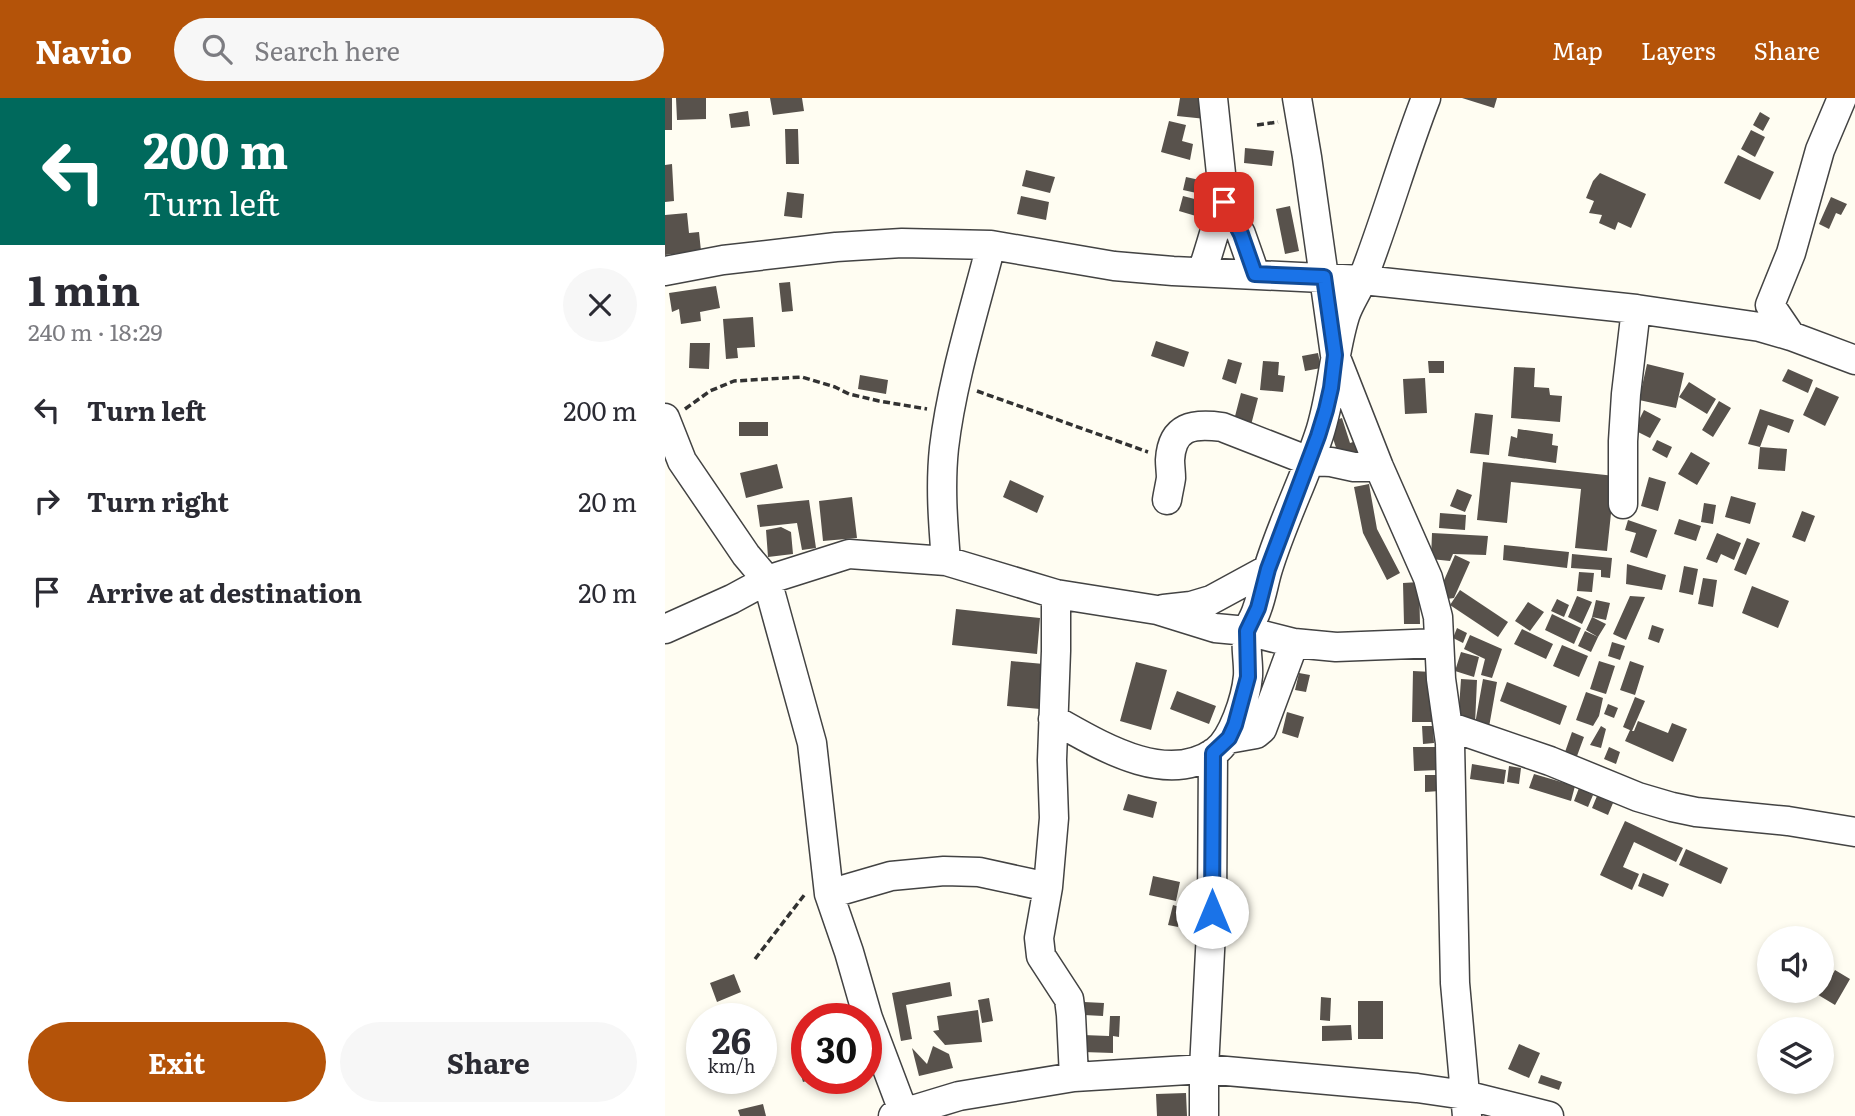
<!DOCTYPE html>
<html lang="en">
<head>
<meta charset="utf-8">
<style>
	:root { --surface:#fff; --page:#f7f7f7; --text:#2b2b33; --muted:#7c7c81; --accent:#b45309 }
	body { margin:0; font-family:Literata,serif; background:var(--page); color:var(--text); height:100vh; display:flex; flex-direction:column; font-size:26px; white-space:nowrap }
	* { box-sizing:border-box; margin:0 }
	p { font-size:23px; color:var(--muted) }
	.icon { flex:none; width:38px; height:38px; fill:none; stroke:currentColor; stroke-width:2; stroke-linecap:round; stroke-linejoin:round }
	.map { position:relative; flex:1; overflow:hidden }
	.panel { display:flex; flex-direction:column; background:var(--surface); width:665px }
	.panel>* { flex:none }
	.hud { background:#00695c; color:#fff; overflow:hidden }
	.fabs { position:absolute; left:1092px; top:828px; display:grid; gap:14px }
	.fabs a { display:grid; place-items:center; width:77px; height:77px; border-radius:50%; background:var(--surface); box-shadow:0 4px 10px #0003; font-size:35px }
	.speed { position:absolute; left:21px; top:905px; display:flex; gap:14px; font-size:35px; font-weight:700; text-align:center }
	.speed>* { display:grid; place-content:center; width:91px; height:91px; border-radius:50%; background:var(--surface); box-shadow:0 4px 10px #0003; line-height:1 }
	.speed small { font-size:18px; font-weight:400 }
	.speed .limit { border:10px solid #d22; background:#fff; color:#111 }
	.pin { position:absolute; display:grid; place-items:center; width:60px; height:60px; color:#fff; margin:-30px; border-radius:14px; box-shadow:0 4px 10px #0006 }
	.me { position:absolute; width:77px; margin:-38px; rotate:0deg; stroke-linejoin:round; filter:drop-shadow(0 0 5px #0008) }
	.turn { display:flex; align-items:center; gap:24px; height:147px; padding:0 28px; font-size:32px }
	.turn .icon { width:91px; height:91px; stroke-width:2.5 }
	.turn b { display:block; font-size:49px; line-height:60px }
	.round { display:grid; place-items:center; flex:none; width:74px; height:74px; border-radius:37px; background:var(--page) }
	.summary { display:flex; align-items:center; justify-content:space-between; height:119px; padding:0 28px }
	h1 { font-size:42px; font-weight:700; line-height:52px }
	.cta { display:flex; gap:14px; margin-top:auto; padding:14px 28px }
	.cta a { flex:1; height:80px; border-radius:42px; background:var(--accent); color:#fff; font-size:28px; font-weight:700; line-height:80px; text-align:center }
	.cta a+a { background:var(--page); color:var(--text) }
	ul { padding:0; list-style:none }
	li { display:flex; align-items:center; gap:21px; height:91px; padding:0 28px }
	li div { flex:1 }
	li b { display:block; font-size:26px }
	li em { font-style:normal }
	header { display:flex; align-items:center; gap:42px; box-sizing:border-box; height:98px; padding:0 35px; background:var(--accent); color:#fff }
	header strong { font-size:33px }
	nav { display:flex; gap:38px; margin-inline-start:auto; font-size:24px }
	.search { width:490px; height:63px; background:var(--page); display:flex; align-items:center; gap:18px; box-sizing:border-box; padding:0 24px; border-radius:38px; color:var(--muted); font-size:26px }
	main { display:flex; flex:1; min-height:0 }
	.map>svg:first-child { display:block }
</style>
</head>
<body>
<header>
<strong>Navio</strong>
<div class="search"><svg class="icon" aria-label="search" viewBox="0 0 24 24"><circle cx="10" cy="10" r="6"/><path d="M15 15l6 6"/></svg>Search here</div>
<nav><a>Map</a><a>Layers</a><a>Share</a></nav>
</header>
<main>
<section class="panel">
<div class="hud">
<div class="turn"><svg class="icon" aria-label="left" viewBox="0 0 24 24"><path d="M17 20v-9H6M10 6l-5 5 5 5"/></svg><div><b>200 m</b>Turn left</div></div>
</div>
<div class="summary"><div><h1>1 min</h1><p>240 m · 18:29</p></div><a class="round"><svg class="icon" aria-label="close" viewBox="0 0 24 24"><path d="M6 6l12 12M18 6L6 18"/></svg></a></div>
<ul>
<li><svg class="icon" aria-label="left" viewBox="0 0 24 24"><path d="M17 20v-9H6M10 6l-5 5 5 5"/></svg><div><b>Turn left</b></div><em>200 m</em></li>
<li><svg class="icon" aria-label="right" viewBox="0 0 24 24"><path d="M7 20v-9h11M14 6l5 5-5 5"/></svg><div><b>Turn right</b></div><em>20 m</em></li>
<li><svg class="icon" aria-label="arrive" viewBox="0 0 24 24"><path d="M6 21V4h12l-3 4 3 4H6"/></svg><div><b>Arrive at destination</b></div><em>20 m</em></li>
</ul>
<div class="cta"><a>Exit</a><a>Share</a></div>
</section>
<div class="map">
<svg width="1190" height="1018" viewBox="0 0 1190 1018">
	<rect width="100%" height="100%" fill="#fffdf2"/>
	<!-- building -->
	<path fill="#58524c" d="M0 0H7V32H0Z
		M11 0H41V21L12 22Z
		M105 0H137L139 13 108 17Z
		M515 0H544L541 21 512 18Z
		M797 0H832L829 10Z
		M83 13 85 28 66 30 64 16Z
		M1095 14 1105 20 1098 33 1088 27Z
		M504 23 521 27 517 43 528 46 525 62 496 54Z
		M120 31H133L134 66H121Z
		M1086 32 1100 39 1090 59 1076 51Z
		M580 50 609 53 607 68 579 65Z
		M1073 57 1109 74 1095 102 1059 85Z
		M7 66 9 103 0 104V67Z
		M361 72 390 79 385 95 357 88Z
		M935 75 981 96 966 130 953 124 950 132 934 125 937 117 924 115 929 103 921 100 928 83Z
		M521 79 539 83 536 96 518 92Z
		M122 94 139 96 137 120 119 118Z
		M356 98 384 104 381 122 352 116Z
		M518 98 545 105 541 121 514 113Z
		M1166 99 1182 106 1176 117 1171 115 1164 131 1154 126Z
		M625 108 634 153 620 156 611 111Z
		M22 115 24 135 34 134 36 153 0 157V117Z
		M125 184 128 213 117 214 114 185Z
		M51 188 55 210 35 214 36 223 16 226 14 211 7 214 4 195Z
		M88 219 90 249 72 250 73 260 61 261 58 221Z
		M491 243 524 254 519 269 486 258Z
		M25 245H45L44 271 24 270Z
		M653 255 656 270 640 273 637 258Z
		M563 261 577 265 571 286 557 281Z
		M598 263 614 264 613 277 620 278 618 294 595 292Z
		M763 263H779V275H764Z
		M982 266 1019 275 1011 310 974 302Z
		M849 269 870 270 869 289 884 290 885 297 897 298 895 324 846 320Z
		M1123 271 1148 282 1143 295 1117 283Z
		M195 277 223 282 221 296 193 291Z
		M760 280 762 315 740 316 738 281Z
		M1024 284 1051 301 1042 316 1014 299Z
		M1151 289 1174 299 1160 328 1138 317Z
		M576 295 593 300 585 331 568 326Z
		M1054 303 1066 310 1048 339 1037 332Z
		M1095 311 1129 322 1124 335 1103 327 1095 349 1083 346Z
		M979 312 996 321 985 340 969 332Z
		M810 315 828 317 824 357 805 355Z
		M677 320 685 345 694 342 698 357 675 362 663 325Z
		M74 324H103V338H74Z
		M853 331 888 336 887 347 893 348 891 365 843 358 846 338 852 340Z
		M992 342 1007 349 1002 360 987 352Z
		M1095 349 1122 351 1120 373 1093 371Z
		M1026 354 1045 365 1032 387 1013 376Z
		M818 364 950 378 942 453 910 450 916 391 846 384 842 425 812 422Z
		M112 366 118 390 81 400 75 375Z
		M984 379 1001 384 993 413 976 408Z
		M345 382 379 398 372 415 338 399Z
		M704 386 712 431 735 475 722 482 698 435 689 389Z
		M792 391 807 397 800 414 785 408Z
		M1066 398 1091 405 1085 426 1060 419Z
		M187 399 192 440 158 443 154 403Z
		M144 402 151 450 137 452 132 425 95 429 92 407Z
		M1039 405 1051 407 1048 426 1036 424Z
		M1137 413 1150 418 1140 444 1127 439Z
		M775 415 801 417 800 432 774 430Z
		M1014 421 1036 428 1031 443 1009 436Z
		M963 422 992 432 982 460 965 454 971 435 960 432Z
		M116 429 126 434 128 456 103 459 101 432Z
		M767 435 823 438 821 457 788 456 785 463 766 461Z
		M1052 435 1076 445 1069 462 1056 456 1052 465 1041 461Z
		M1082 440 1095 445 1081 477 1069 472Z
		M839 447 904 454 902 470 838 462Z
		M907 456 947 460 945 480 936 479V472L906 470Z
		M790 457 805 464 789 500 782 501 777 487Z
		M962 466 1001 477 997 492 961 486Z
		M1019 468 1033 471 1028 497 1014 494Z
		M914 474 929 475 927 494 912 493Z
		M1038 480 1052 482 1048 509 1033 506Z
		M754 484 755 526H739L738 485Z
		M1087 488 1124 503 1113 530 1077 515Z
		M795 492 843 524 833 539 785 507Z
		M912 498 927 504 917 526 903 519Z
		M965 498 980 499 961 542 948 536Z
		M892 501 904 507 899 519 886 513Z
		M931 502 945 505 941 522 927 519Z
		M863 504 879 514 865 533 850 523Z
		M291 511 375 520 372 556 287 547Z
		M887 516 916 530 909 546 880 532Z
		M927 519 941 526 933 539 921 532Z
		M987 527 999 531 994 545 983 541Z
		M792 530 802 535 798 545 788 540Z
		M857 531 888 546 881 561 849 546Z
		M920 533 933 539 926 554 913 548Z
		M805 537 837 551 827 580 816 577 820 561 799 551Z
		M947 544 960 548 955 562 943 558Z
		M897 547 923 558 914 579 888 568Z
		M796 554 814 559 809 579 790 573Z
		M346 563 379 566 375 611 342 608Z
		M934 563 950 568 941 596 925 591Z
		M965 563 979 568 970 597 955 592Z
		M471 564 502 572 486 632 455 623Z
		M748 573 767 574V624H747Z
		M634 575 645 577 641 594 630 592Z
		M796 581 812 582 810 626 818 581 832 584 824 629 793 625Z
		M842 584 902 608 895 627 835 603Z
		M512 593 551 608 544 626 505 611Z
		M921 594 938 600 934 618 928 628 911 622Z
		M970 599 980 603 967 633 958 629Z
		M943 606 953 610 949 620 939 616Z
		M622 614 639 619 633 640 617 635Z
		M973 623 1003 635 1007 625 1022 631 1008 664 960 643 965 632 969 633Z
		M757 628H768L769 645 758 646Z
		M936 628 941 631 936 650 925 647Z
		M907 634 919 639 912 658 900 654Z
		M748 649H773L774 672 749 673Z
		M944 649 955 654 951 666 939 661Z
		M807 666 841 672 839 686 805 681Z
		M844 668 856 670 854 686 842 684Z
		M869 676 910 688 906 703 864 690Z
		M760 677H774L775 693 760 694Z
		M914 690 928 697 923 709 909 703Z
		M463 696 492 704 488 720 458 712Z
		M932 698 948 705 943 717 927 710Z
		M960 723 1018 750 1011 764 969 744 958 769 974 776 967 792 935 777Z
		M1021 751 1063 770 1056 786 1014 767Z
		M978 775 1004 786 998 799 973 788Z
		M488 778 515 784 511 803 484 797Z
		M508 807 518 810 513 829 503 827Z
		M1170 872 1185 881 1170 907 1145 892H1157V879L1164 883Z
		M69 876 76 894 52 904 45 885Z
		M285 884 287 898 241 907 247 941 236 943 227 895Z
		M656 899 666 900 665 923 655 922Z
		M324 900 328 923 317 925 313 902Z
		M693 903H718V941H693Z
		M419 904 439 905 438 918 419 917Z
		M313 912 317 944 280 947 268 933 274 932 272 918Z
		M445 918H455L454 939 448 938V955L418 954V937L444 938Z
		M686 927 687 942 657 943V928Z
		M139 946 142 956V980L148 981 138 984 128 950Z
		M854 946 875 955 864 980 843 971Z
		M100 948 108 969 96 975V949Z
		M268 948 284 956 288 970 254 978 247 950 262 966Z
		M876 977 897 984 894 992 873 985Z
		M521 995 522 1018H492L491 996Z
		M98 1006 101 1018H75L73 1012Z"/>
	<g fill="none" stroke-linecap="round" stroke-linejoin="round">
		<defs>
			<path id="minor" d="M548 0 559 104 576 136 590 176
				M632 0 642 59 670 257 714 369 763 480 773 519 776 581 785 645 790 885 802 1018
				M0 173 58 162 171 149 237 145 326 147 449 168 508 173 698 182 971 211 1095 229 1126 238 1190 262
				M537 174C545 151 551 127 559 104
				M1126 238 1105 207 1126 155 1155 52 1177 0
				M0 320 17 363 81 457 102 482 147 645 164 796 184 854 203 920 240 1018
				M502 402C503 395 505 387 506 380 506 374 505 368 505 362 507 328 528 325 557 329L644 363 666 364 689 369H714
				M958 406V343L961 296 971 211
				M281 463C278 425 275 388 279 350 287 282 309 214 326 147
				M391 496V553L387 662 389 720 383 789 374 840 376 858 404 901 406 917 409 979
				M499 511 526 508 546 502 603 471
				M0 531 67 501 102 482 184 456 281 463 391 496 492 512 550 530 582 533 629 545 671 549 774 545
				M388 621C433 646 500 689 550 654 568 641 581 600 583 578 584 563 579 545 583 531 586 524 590 518 592 511 597 498 599 484 603 471 617 425 639 382 654 337 667 298 668 257 680 218 684 205 693 193 698 180 721 121 738 59 761 0
				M783 628 885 663 973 699 1007 709 1031 714 1123 723 1190 734
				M563 641 591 636 597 631 629 545
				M164 796 226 778 279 773 314 774 383 789
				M228 1018 294 998 409 979 539 971 752 990 800 997 884 1018
				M539 1018V971L547 814 548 655"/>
		</defs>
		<!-- minor casing -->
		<use href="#minor" stroke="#434343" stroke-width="31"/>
		<!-- path -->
		<path stroke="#323232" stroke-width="3.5" stroke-dasharray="7 3.5" stroke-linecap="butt" d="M592 27 613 24
			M312 293 483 354
			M20 311 45 293 69 283 137 279 170 289 184 296 214 303 262 311
			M90 861 140 796"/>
		<!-- minor -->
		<use href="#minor" stroke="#fff" stroke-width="28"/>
	</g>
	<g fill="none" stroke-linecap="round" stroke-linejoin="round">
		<defs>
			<path id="route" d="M547 814 548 655 564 640 570 627 583 579 582 533 593 510 603 471 653 338 661 312 666 290 670 257 659 179 590 176 576 136 559 104"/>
		</defs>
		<!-- route casing -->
		<use href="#route" stroke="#114b97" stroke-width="18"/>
		<!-- route -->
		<use href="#route" stroke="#1a73e8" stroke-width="12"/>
	</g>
</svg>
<div class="fabs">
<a><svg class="icon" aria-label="sound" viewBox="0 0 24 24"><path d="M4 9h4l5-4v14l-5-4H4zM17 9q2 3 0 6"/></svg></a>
<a><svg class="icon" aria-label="layers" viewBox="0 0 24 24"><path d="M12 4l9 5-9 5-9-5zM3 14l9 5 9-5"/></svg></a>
</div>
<div class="speed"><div>26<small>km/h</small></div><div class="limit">30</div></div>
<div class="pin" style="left:559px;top:104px;background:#d93025"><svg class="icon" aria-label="arrive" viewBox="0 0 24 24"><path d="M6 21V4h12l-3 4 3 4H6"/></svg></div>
<svg class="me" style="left:547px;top:814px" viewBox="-20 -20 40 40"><circle r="19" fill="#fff"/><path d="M0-13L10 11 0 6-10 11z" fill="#1a73e8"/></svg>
</div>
</main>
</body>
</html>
